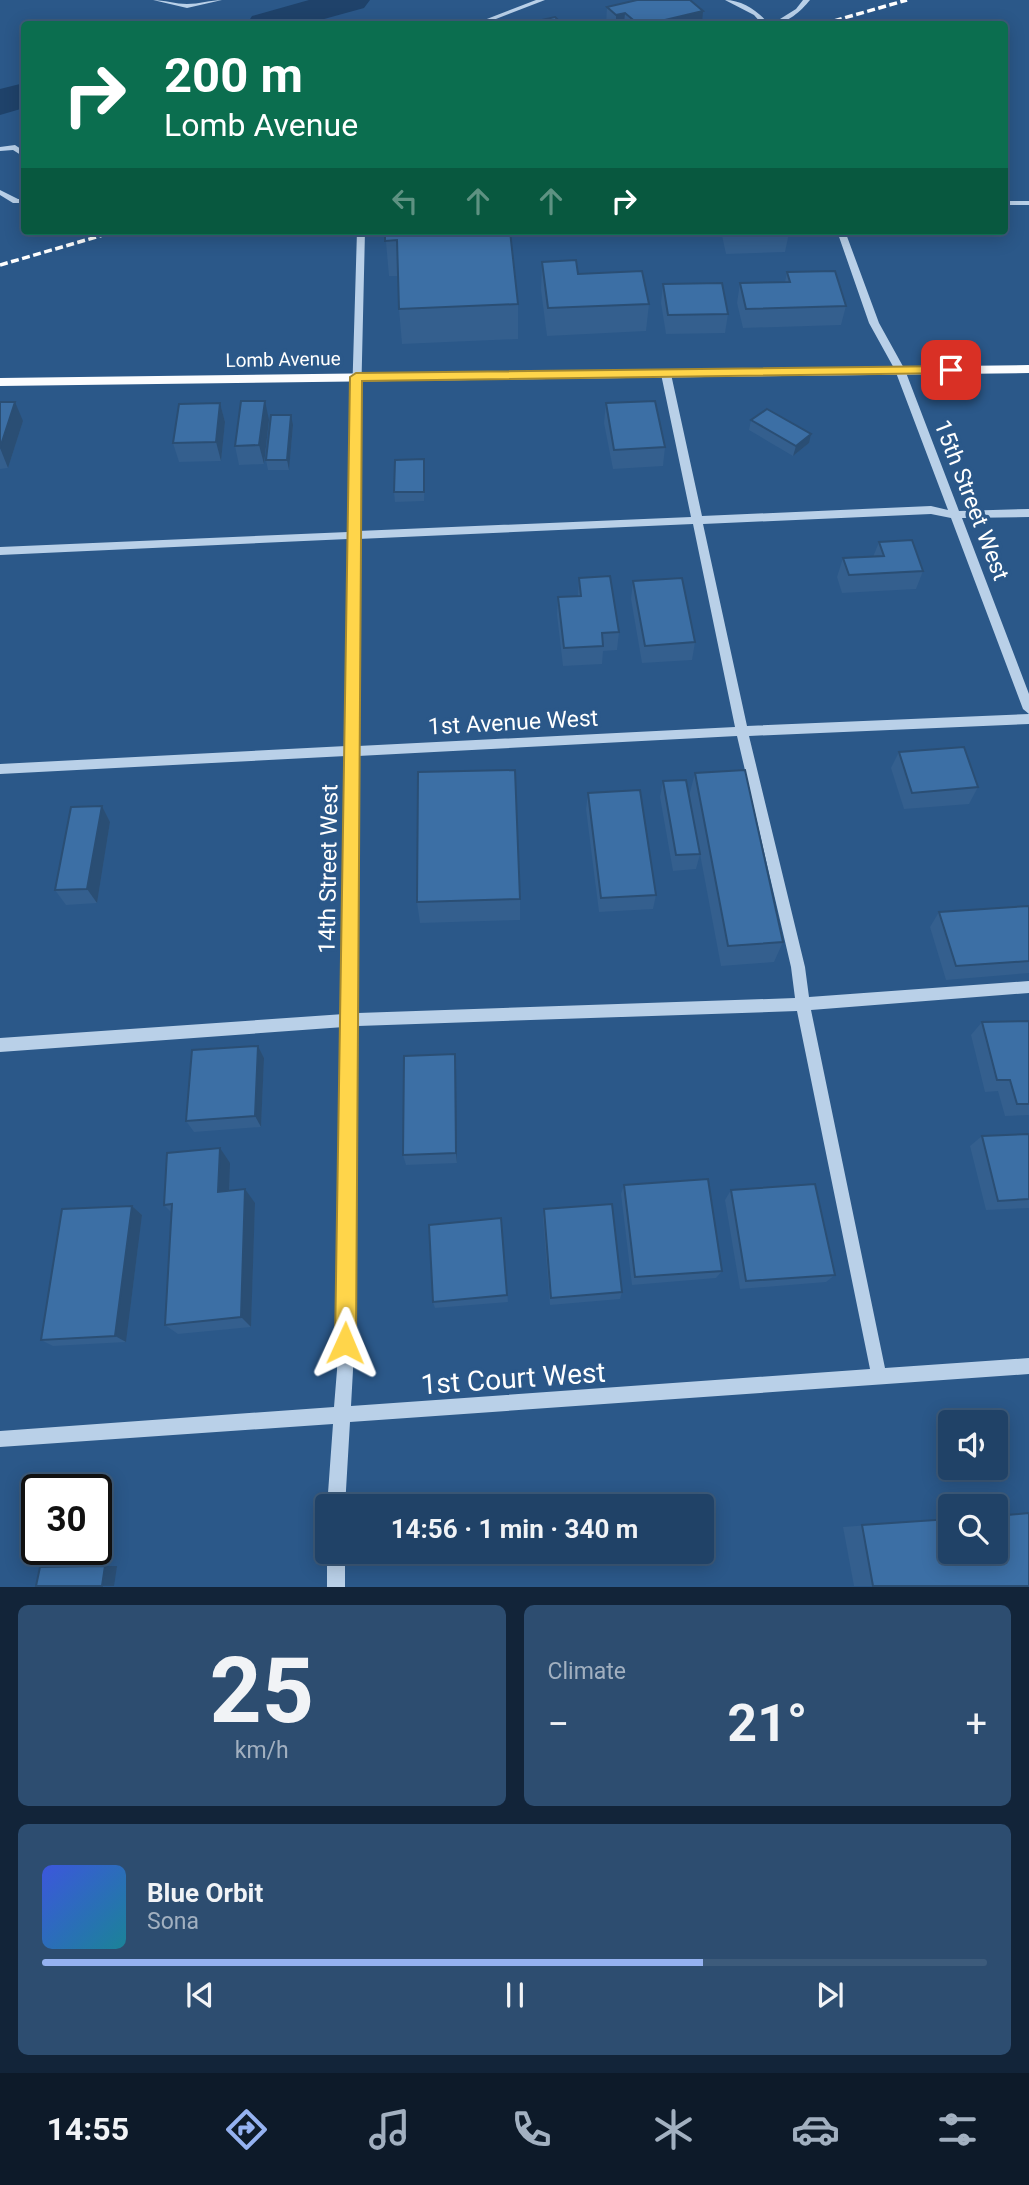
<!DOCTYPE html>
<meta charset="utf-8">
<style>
:root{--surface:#204267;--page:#2d4d70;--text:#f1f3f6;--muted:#a2b0c0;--line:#3d5b7b;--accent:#95b2f1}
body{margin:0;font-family:Roboto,sans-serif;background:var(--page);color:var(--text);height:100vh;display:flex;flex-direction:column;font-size:26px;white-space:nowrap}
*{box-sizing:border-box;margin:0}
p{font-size:23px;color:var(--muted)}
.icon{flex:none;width:38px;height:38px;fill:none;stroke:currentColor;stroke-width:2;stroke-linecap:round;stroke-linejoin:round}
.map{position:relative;height:1587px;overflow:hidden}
.details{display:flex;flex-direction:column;gap:18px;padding:18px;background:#122439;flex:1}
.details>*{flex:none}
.hud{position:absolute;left:21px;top:21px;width:987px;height:214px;border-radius:7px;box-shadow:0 4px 18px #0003,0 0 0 2px var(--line);background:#0b6e4f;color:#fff;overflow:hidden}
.controls{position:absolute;left:938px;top:1410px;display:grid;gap:14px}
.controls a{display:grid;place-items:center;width:70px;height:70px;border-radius:7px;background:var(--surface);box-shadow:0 4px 18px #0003,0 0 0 2px var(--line);font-size:35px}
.speed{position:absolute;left:21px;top:1474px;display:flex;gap:14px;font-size:35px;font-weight:700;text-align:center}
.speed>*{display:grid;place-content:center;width:91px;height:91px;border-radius:50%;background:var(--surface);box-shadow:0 4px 18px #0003,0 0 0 2px var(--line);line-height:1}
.speed .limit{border:4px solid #111;border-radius:10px;background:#fff;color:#111}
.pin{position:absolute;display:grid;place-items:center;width:60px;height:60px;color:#fff;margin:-30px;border-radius:14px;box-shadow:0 4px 10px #0006}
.me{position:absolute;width:77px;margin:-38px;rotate:1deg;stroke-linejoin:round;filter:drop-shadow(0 0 5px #0008)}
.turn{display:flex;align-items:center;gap:24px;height:147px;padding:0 28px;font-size:32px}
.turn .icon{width:91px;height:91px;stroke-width:2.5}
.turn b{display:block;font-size:49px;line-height:60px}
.lanes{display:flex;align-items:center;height:66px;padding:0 28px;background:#0003;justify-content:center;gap:35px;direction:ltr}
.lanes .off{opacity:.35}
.big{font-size:52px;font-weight:700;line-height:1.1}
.details .tile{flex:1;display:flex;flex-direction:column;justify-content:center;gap:10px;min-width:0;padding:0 24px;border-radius:10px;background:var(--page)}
.details .dial{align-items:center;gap:0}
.dial b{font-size:91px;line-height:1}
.song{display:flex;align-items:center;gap:21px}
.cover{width:84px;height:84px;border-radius:10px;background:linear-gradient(135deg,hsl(230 70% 55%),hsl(190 70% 35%))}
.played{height:7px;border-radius:4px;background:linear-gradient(90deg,var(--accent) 70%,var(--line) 70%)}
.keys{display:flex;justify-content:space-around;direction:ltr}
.heat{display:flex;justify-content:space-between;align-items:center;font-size:38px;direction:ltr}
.details .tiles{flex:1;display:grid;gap:18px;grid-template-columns:1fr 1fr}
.tile:last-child{grid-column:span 2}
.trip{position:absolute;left:315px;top:1494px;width:399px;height:70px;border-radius:7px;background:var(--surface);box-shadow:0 4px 18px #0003,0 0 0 2px var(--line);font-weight:700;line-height:70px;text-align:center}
.menu{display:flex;height:112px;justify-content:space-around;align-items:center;background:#0d1a29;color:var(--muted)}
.menu .icon{width:49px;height:49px}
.menu .on{color:var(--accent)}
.menu b{font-size:32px;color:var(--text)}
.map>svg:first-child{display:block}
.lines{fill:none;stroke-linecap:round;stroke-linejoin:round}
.river{fill:#1f426a;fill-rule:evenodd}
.minor{fill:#b9d0e8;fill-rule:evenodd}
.major{fill:#fbfcfe;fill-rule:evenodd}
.rail{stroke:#fff;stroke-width:3.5;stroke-dasharray:8 3.5;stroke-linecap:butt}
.wall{fill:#345f8e}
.shaded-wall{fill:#2a4e74}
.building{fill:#3c6fa5;stroke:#2a4e74;stroke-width:2}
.route{fill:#ffd54a;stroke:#a68a30;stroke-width:2}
.labels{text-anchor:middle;stroke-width:7;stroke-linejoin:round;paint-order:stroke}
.far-street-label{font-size:19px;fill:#fff;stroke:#2b5889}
.street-label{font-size:23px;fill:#fff;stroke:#2b5889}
.near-street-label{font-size:28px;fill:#fff;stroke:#2b5889}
</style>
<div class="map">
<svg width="1029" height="1587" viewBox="0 0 1029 1587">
<rect width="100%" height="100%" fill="#2b5889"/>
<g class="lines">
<!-- river -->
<g class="river">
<polygon points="309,0 370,0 364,8 306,24 247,24 252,16"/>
<polygon points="24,83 24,108 0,115 0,89"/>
</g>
<!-- minor -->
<g class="minor">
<path d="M 153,0 C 164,0 176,4 187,4 C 199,4 211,0 222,0 L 187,8 Z"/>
<polygon points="536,0 545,0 483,24 474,24"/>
<path d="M 725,0 C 742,0 758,11 769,24 L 762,24 L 754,15 Z"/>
<path d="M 803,0 L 810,0 C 801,11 787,24 772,24 L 796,9 Z"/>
<polygon points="15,145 24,151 24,157 13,150 0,151 0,147"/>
<polygon points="0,190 18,199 24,199 24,203 13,203 0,195"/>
<rect x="1004" y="201" width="25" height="4"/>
<path d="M 357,231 L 365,231 L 358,531 L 691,517 L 661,374 L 666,371 L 671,374 L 702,516 L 931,506 L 948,510 L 895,370 L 869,323 L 837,231 L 845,231 L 879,323 L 905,370 L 959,511 L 1029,509 L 1029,517 L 962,518 L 1029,694 L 1029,714 L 1023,709 L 951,518 L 931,514 L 703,524 L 747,726 L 1029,714 L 1029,724 L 749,736 L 805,967 L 809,997 L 1029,981 L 1029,993 L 811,1010 L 885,1368 L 1029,1358 L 1029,1374 L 350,1422 L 345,1507 L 327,1507 L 333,1424 L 0,1447 L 0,1431 L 334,1407 L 337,1370 L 344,1027 L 0,1052 L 0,1038 L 344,1014 L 346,756 L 0,774 L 0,764 L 346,746 L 348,539 L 0,555 L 0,547 L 348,532 ZM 693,524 L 735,727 L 358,746 L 358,539 ZM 737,736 L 791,967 L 795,998 L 358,1013 L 358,756 ZM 797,1011 L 870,1369 L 351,1406 L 353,1370 L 358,1026 Z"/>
<rect x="327" y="1552" width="18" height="35"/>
</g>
<!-- major -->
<polygon class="major" points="1029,365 1029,373 0,386 0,378"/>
<!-- rail -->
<g class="rail">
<polyline points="823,24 907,0"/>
<polyline points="0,265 117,231"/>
</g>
</g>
<!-- wall -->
<g class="wall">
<polygon points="607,7 702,24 606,24"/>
<polygon points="385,231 518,304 518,339 402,344 399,309 398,276 389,276"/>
<polygon points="721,231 789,231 789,233 785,252 726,254"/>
<polygon points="542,262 578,274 649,304 646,331 547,336 541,290"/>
<polygon points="787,272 846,306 841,325 743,328 737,303 740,283 785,282"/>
<polygon points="663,284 728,314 725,333 666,334 661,303"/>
<polygon points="0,402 23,421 8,468 0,469"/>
<polygon points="220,403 225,422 221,461 179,462 173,443"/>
<polygon points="606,403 665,447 663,466 613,469 604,423"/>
<polygon points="269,420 264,464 239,465 235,446"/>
<polygon points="751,420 809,443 793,456 749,430"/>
<polygon points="293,425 289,470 268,470 266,460"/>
<polygon points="425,469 424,501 395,502 394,492"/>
<polygon points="879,542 923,571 916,589 842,593 837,577 843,558 873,557"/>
<polygon points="579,578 619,632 617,650 603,651 602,664 563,666 557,615 558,597 578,596"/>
<polygon points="633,581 695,642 692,660 642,663 631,599"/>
<polygon points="899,752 978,787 969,804 904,809 891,768"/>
<polygon points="695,773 783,942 774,962 721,966 700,854 696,869 673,871 660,797 663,781 689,796"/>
<polygon points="588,793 656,895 653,909 599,912 586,809"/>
<polygon points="102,806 110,822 97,903 66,905 55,890"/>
<polygon points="520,899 520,920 420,923 417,902"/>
<polygon points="1029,906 1029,973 946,980 930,927 939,912"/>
<polygon points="1029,1021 1029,1115 1005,1116 998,1091 985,1092 971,1035 982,1022"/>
<polygon points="258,1046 264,1058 261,1127 194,1132 186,1121"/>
<polygon points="456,1066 457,1163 406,1165 403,1155"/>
<polygon points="1029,1134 1029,1208 986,1210 970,1146 982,1136"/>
<polygon points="230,1163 230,1191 255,1203 251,1327 178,1334 165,1325 172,1213 164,1205"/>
<polygon points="624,1185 722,1271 716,1278 632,1285 621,1194"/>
<polygon points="731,1190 835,1275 826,1282 740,1289 725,1200"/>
<polygon points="132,1206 142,1215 126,1342 53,1346 41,1340"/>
<polygon points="544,1209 622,1292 620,1299 550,1305 543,1218"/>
<polygon points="501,1218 508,1302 435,1308 433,1302"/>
<polygon points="950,1519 1029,1586 854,1586 843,1527"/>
</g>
<!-- shaded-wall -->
<g class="shaded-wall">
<polygon points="703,11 702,24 648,24"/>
<polygon points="625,13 624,24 616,24 616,15"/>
<polygon points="265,401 269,420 264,464 259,445"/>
<polygon points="15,402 23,421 8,468 0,448"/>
<polygon points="220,403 225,422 221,461 216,442"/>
<polygon points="291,415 293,425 289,470 287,460"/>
<polygon points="811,434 809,443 793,456 796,446"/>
<polygon points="102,806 110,822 97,903 87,889"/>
<polygon points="258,1046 264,1058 261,1127 255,1116"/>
<polygon points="455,1054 456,1066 457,1163 456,1153"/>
<polygon points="220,1148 230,1163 229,1205 218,1192"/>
<polygon points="245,1189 255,1203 251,1327 241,1317"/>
<polygon points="132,1206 142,1215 126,1342 115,1336"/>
<polygon points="105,1566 117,1566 114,1586 102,1586"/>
</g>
<!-- building -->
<g class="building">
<polygon points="637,0 690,0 703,11 648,24 638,24 625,13 616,15 607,7"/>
<polygon points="555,17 562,24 524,24"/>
<polygon points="385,231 510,231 518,304 399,309 397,240 385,241"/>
<polygon points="729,231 789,231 789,233 730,234"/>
<polygon points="576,260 578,274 642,271 649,304 548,308 542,262"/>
<polygon points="835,271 846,306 746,309 740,283 790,282 787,272"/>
<polygon points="722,283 728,314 668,315 663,284"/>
<polygon points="241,401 265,401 259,445 235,446"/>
<polygon points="655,401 665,447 614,450 606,403"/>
<polygon points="0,402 15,402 0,448"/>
<polygon points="220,403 216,442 173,443 179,404"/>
<polygon points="767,409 811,434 796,446 751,420"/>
<polygon points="271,415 291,415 287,460 266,460"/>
<polygon points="424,459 424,492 394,492 395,460"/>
<polygon points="912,540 923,571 849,575 843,558 884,556 879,542"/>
<polygon points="610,576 619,632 602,633 603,646 564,648 558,597 581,596 579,578"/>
<polygon points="682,578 695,642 645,646 633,581"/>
<polygon points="964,747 978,787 912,793 899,752"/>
<polygon points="515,770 520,899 417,902 418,772"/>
<polygon points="745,770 783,942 728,946 695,773"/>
<polygon points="686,780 700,854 676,855 663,781"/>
<polygon points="640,790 656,895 601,898 588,793"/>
<polygon points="102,806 87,889 55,890 71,807"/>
<polygon points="1029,906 1029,961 956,966 939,912"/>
<polygon points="1029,1021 1029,1104 1017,1104 1010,1080 997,1080 982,1022"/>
<polygon points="258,1046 255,1116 186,1121 192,1050"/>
<polygon points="455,1054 456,1153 403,1155 404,1056"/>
<polygon points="1029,1134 1029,1199 998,1201 982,1136"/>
<polygon points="220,1148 218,1192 245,1189 241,1317 165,1325 172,1204 164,1205 167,1153"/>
<polygon points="708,1179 722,1271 635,1277 624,1185"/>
<polygon points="815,1184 835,1275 746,1281 731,1190"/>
<polygon points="612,1204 622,1292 551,1298 544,1209"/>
<polygon points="132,1206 115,1336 41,1340 62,1209"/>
<polygon points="501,1218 507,1295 433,1302 429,1225"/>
<polygon points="1029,1513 1029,1586 873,1586 862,1525 950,1519 950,1552 996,1552 996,1516"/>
<polygon points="105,1566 102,1586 36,1586 40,1567"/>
</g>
<!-- route -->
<polygon class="route" points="951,366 956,367 956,373 362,381 356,1343 353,1350 345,1354 338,1350 335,1343 350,377 356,373"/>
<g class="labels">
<!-- far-street labels -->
<g class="far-street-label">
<text transform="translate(283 359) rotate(-1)" y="7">Lomb Avenue</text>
</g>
<!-- street labels -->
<g class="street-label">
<text transform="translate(972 500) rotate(69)" y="8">15th Street West</text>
<text transform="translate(513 722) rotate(-3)" y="8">1st Avenue West</text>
<text transform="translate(328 869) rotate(-89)" y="8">14th Street West</text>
</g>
<!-- near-street labels -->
<g class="near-street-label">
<text transform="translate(513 1378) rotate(-4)" y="10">1st Court West</text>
</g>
</g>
</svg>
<div class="controls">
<a><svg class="icon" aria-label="sound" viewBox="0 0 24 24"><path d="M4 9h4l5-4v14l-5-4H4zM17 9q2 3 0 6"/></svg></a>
<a><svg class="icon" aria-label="search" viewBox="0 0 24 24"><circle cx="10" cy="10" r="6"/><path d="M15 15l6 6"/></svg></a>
</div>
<div class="speed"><div class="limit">30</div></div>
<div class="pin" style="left:951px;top:370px;background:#d93025"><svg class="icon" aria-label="arrive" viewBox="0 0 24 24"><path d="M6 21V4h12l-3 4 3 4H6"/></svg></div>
<svg class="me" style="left:345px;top:1343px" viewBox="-20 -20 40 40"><path d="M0-17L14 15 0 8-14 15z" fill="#ffd54a" stroke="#fff" stroke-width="4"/></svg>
<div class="trip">14:56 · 1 min · 340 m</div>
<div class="hud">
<div class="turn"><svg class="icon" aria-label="right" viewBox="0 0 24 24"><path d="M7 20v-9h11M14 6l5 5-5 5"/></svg><div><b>200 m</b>Lomb Avenue</div></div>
<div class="lanes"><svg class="icon off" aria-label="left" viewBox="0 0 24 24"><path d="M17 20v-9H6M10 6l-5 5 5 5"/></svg><svg class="icon off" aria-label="ahead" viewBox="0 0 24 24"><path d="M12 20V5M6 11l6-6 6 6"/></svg><svg class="icon off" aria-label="ahead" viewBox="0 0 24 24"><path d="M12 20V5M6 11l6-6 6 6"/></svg><svg class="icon" aria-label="right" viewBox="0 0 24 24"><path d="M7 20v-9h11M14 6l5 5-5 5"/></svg></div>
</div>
</div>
<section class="details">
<div class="tiles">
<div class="tile dial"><b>25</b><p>km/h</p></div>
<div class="tile"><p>Climate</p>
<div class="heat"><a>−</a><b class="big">21°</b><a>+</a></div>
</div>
<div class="tile">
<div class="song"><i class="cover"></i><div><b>Blue Orbit</b><p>Sona</p></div></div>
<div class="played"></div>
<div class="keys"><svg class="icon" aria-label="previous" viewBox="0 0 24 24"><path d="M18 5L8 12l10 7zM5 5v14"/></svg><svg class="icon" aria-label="pause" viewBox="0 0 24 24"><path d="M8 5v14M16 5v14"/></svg><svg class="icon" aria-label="next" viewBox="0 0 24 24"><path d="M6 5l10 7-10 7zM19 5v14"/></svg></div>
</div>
</div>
</section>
<nav class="menu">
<b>14:55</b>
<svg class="icon on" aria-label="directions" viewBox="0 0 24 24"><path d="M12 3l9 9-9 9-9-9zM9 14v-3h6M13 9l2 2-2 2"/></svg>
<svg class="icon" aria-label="music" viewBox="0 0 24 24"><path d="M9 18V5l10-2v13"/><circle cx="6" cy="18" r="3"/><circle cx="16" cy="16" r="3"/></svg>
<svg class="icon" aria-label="phone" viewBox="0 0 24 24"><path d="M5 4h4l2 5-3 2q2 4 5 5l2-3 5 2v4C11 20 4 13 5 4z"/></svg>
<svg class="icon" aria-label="climate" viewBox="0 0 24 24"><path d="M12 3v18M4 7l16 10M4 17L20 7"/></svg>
<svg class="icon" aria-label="car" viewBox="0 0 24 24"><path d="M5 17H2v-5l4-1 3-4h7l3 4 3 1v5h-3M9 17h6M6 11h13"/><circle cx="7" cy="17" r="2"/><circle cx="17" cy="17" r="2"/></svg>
<svg class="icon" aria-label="filters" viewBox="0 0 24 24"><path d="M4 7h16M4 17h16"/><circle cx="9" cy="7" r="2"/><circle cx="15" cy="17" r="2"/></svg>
</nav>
